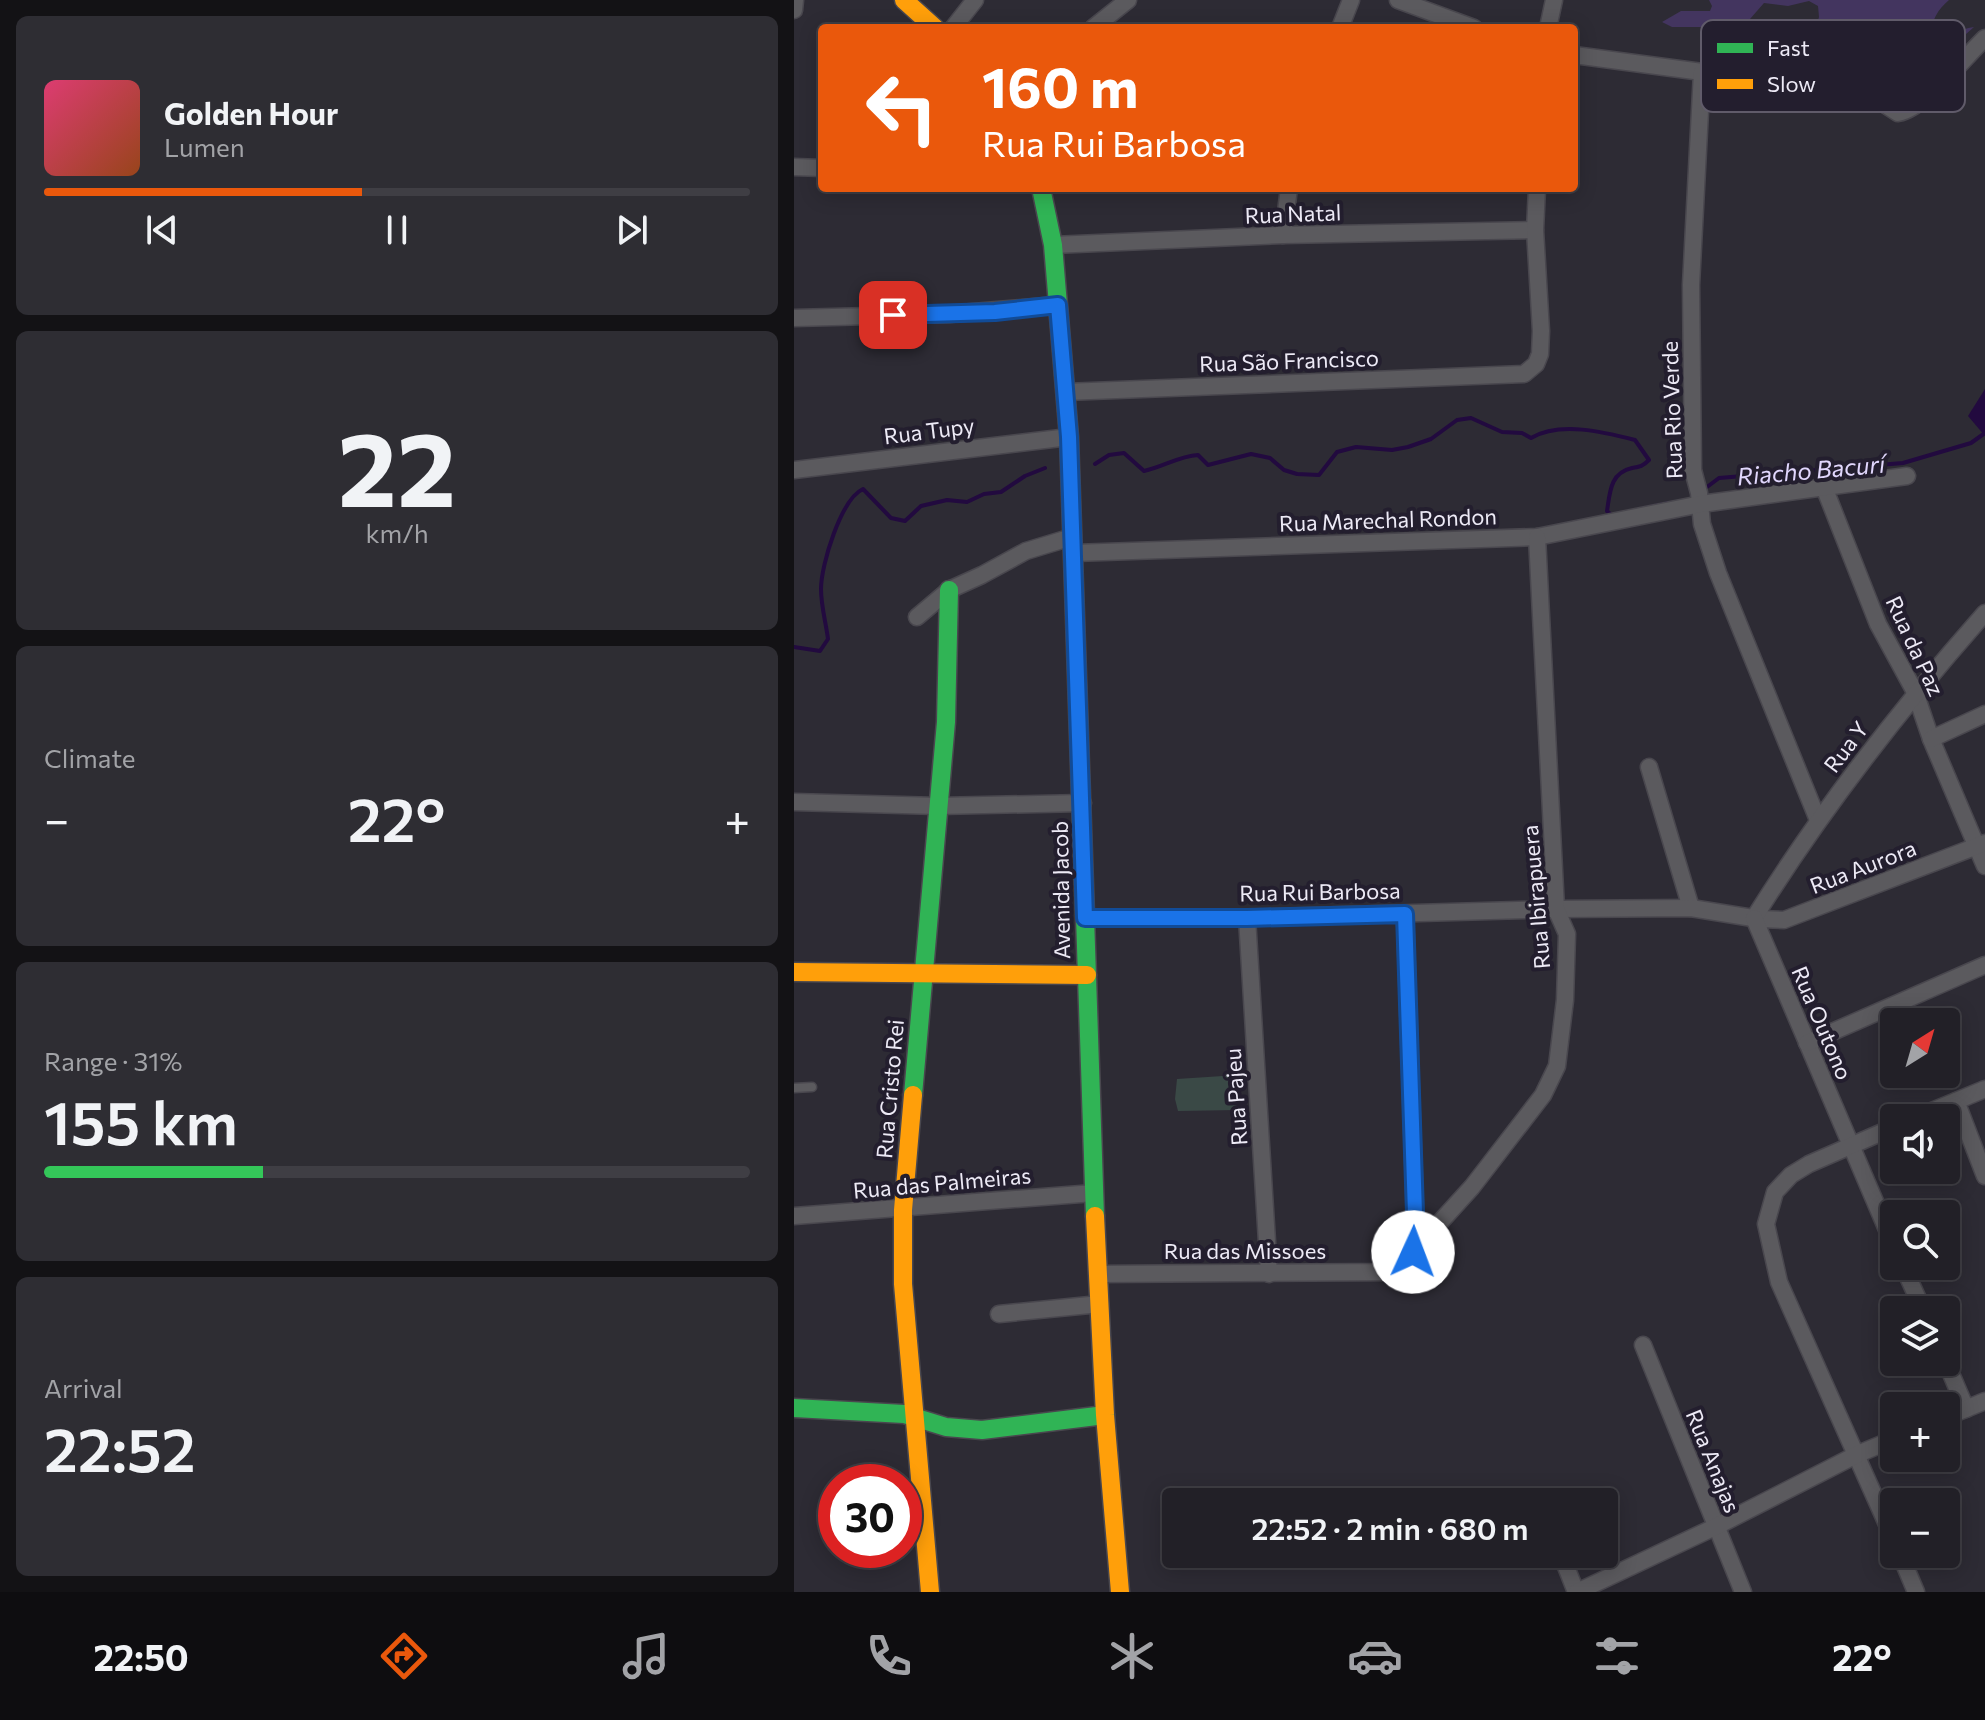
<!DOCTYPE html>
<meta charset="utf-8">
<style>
:root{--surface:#222027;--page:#2e2d33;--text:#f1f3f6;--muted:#a2a3a7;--line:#3f3e44;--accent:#ea580c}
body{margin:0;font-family:Commissioner,sans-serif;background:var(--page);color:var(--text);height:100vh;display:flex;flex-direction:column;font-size:30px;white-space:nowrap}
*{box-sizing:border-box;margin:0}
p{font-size:26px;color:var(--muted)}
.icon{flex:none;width:44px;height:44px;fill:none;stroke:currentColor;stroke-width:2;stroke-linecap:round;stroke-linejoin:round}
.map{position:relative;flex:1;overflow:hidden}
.side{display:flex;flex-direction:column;gap:16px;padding:16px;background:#131215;width:794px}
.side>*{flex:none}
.guide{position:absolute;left:24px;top:24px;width:760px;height:168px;border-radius:8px;box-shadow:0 4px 20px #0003,0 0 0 2px var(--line);background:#ea580c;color:#fff;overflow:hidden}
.needle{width:52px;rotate:37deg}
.buttons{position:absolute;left:1086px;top:1008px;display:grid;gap:16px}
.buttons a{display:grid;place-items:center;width:80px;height:80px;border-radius:8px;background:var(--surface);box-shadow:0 4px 20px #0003,0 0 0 2px var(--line);font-size:40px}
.speed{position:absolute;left:24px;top:1464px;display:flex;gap:16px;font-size:40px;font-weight:700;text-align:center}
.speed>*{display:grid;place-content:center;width:104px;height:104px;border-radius:50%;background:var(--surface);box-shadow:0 4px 20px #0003,0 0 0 2px var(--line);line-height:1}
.speed .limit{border:12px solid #d22;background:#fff;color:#111}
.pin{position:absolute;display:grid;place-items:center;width:68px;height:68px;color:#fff;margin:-34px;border-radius:16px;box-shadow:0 4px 12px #0006}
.me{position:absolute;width:88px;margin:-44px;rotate:2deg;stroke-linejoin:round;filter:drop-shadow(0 0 6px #0008)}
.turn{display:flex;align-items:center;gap:28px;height:168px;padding:0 32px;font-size:36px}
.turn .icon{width:104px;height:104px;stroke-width:2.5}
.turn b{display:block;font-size:56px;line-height:68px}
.big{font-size:60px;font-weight:600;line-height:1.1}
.side .widget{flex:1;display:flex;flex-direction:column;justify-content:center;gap:12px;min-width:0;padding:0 28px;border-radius:12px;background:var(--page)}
.side .dial{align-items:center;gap:0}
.dial b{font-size:104px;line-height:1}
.song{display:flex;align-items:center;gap:24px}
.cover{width:96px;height:96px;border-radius:12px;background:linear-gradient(135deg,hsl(340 70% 55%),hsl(20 70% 35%))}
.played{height:8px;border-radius:4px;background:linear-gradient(90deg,var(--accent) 45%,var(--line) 45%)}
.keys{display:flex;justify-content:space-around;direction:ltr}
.heat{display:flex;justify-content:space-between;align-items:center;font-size:44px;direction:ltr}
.charge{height:12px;border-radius:6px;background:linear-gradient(90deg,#34c759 31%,var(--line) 0)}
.trip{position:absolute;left:368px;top:1488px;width:456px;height:80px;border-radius:8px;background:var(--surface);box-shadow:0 4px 20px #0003,0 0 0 2px var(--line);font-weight:600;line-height:80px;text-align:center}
.menu{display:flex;height:128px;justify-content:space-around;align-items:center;background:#0e0d10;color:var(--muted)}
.menu .icon{width:56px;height:56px}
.menu .selected{color:var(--accent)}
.menu b{font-size:36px;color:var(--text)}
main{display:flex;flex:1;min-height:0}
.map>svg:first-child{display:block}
.green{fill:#43355f}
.water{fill:#220a3f}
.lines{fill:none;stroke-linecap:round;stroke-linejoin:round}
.stream{stroke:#220a3f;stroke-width:4}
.building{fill:#3a4946}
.lane-casing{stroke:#49474e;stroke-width:11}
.street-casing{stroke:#49474e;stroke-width:19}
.fast-casing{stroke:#49474e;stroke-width:21}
.slow-casing{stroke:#49474e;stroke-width:21}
.lane{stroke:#5b5a5e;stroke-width:8}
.street{stroke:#5b5a5e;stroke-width:16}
.fast{stroke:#30b455;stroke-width:18}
.slow{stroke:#ff9f0a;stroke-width:18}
.route-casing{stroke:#114b97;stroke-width:20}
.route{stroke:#1a73e8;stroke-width:14}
.labels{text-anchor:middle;stroke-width:8;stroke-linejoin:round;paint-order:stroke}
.street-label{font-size:22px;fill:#edeaf6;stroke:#231e2e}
.water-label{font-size:24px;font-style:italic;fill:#e1d7fd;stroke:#231e2e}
.key{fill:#231e2e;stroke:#605b6a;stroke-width:2}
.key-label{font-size:22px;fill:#edeaf6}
</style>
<main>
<section class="side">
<div class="widget">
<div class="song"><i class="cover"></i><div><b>Golden Hour</b><p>Lumen</p></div></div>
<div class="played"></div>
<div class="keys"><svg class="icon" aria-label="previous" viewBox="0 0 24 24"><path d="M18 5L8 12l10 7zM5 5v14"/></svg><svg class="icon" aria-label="pause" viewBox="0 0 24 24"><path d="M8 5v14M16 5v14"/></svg><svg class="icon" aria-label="next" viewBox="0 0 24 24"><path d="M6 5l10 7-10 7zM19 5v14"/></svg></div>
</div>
<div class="widget dial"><b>22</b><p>km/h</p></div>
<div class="widget"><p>Climate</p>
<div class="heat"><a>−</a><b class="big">22°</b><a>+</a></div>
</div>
<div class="widget"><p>Range · 31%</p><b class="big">155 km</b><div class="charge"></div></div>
<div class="widget"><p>Arrival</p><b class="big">22:52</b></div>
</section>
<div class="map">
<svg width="1191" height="1592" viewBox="0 0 1191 1592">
<rect width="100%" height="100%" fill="#2d2b34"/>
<!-- green -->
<path class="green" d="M 915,0 L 1155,0 C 1143,10 1136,23 1137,38 C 1153,39 1164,29 1180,27 L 1163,42 L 1140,78 L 1131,86 L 1100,99 L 1090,96 L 1065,73 L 1016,48 L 1025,17 L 1024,6 L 1015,1 L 994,6 L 970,3 L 956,19 L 954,31 L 938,37 L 906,27 L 878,27 L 868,22 L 887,11 L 916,11 L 918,6 Z"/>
<!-- water -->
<polygon class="water" points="1191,389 1191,436 1174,416"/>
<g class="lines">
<!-- stream -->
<g class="stream">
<path d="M 301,464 L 315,455 L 330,453 L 350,471 C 369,467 385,456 404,455 L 414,465 L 457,454 L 476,458 L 490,470 L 503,474 L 525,475 L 543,452 L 562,447 L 598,450 L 614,447 L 637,439 L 663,420 L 677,418 L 708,432 L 728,433 L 737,438 C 766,421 810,432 841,440 L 855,460 C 849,466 846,467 838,468 C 816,473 816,492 813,511 L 819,517"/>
<polyline points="909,490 925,478 1109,463 1177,443 1191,433"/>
<polyline points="833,512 875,503"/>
<path d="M 0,647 L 26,651 L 34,639 C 32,623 27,606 27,589 C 27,565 47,499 69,489 L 97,518 L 111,521 L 127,506 L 153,500 L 173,502 L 190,494 L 207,492 L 231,476 L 251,468"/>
</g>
</g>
<!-- building -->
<polygon class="building" points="444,1075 443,1110 384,1111 381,1099 383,1079"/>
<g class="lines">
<!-- lane casing -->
<g class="lane-casing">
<polyline id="lane" points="0,1088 18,1087"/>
</g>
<!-- street casing -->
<g class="street-casing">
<g id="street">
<polyline points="604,0 680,28"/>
<polyline points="0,10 1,0"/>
<polyline points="159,28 181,0"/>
<polyline points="299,28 334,0"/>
<polyline points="546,28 557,0"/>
<polyline points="754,28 760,0"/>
<path d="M 780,55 L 908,72 L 963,62 L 1003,65 L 1055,81 L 1104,113 C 1131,108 1170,58 1191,38"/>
<polyline points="908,72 897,285 899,470 905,493 908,524 924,573 1024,820"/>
<polyline points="0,167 28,168"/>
<polyline points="489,235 495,188"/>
<polyline points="259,245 489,235 741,230"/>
<polyline points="0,318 155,314 264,305"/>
<polyline points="271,392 730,374 742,364 746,354 747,331 741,230 743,188"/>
<polyline points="0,470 275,437"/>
<polyline points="1030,487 1084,624 1121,692 1137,739 1191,866"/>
<polyline points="280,553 743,537 907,504 1113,476"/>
<polyline points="123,617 155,590 188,575 232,551 278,537"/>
<polyline points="1137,739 1191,714"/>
<polyline points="855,767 897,908"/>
<polyline points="0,802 144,806 289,803"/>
<polyline points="291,918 453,918 762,909 897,908 965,919 990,920 1191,843"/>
<polyline points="453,918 475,1274"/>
<path d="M 960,918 C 1028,809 1106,709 1191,613"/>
<polyline points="960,918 1100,1246"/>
<polyline points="1013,1043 1191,965"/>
<polyline points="1162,1101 1191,1176"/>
<polyline points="1121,1118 1191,1089"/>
<polyline points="1100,1127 1015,1164 997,1175 981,1192 972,1224 985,1282 1100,1540"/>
<polyline points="0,1216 300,1193"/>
<polyline points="619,1252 678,1187 749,1095 763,1066 771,1000 773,934 762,909 743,537"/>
<polyline points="1109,1266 1129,1310"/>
<polyline points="304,1274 599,1272 616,1258 622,1243 611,914"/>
<polyline points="205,1314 306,1304"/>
<polyline points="849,1345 949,1592"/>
<polyline points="1152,1362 1172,1409"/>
<polyline points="1152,1417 1191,1401"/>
<polyline points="767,1554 782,1592"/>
<polyline points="1106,1554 1122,1592"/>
<polyline points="783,1592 921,1527 1064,1454 1100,1439"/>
</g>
</g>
<!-- fast casing -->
<g class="fast-casing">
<g id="fast">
<polyline points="247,188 259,245 275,437 301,1216"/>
<polyline points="119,1095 152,722 155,590"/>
<polyline points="0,1408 110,1414 152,1427 188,1430 311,1415"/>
</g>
</g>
<!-- slow casing -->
<g class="slow-casing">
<g id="slow">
<polyline points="110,0 141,28"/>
<polyline points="0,972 293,975"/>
<polyline points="119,1095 109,1210 109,1284 136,1592"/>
<polyline points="301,1216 311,1415 326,1592"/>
</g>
</g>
<!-- lane -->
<use href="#lane" class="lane"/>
<!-- street -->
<use href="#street" class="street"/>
<!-- fast -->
<use href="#fast" class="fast"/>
<!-- slow -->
<use href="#slow" class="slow"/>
</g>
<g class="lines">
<!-- route casing -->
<g class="route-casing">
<polyline id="route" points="99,315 201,312 264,305 275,437 291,918 453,918 611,914 622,1243 619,1252"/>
</g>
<!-- route -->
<use href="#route" class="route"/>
</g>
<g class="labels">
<!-- street labels -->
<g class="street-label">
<text transform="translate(499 214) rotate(-2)" y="8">Rua Natal</text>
<text transform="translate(495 361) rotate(-2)" y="8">Rua São Francisco</text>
<text transform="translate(878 410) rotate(-92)" y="8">Rua Rio Verde</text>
<text transform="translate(135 431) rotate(-7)" y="8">Rua Tupy</text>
<text transform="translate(594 520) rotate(-2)" y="8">Rua Marechal Rondon</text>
<text transform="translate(1121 646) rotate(65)" y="8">Rua da Paz</text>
<text transform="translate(1052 747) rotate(-53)" y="8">Rua Y</text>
<text transform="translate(1069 867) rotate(-21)" y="8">Rua Aurora</text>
<text transform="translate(267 890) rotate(-91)" y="8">Avenida Jacob</text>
<text transform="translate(526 892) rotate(-1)" y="8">Rua Rui Barbosa</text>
<text transform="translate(742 897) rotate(-95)" y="8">Rua Ibirapuera</text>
<text transform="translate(1028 1023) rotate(67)" y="8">Rua Outono</text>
<text transform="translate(96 1089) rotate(-85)" y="8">Rua Cristo Rei</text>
<text transform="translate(442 1097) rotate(-94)" y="8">Rua Pajeu</text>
<text transform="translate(148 1183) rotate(-5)" y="8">Rua das Palmeiras</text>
<text x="451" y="1259">Rua das Missoes</text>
<text transform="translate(919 1461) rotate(68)" y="8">Rua Anajas</text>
</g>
<!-- water labels -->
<g class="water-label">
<text transform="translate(1017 471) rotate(-5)" y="8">Riacho Bacurí</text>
</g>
</g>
<!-- legend -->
<rect x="907" y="20" width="264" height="92" rx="12" class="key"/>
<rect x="923" y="43" width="36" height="10" fill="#30b455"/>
<rect x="923" y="79" width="36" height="10" fill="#ff9f0a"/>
<g class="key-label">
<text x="973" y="56">Fast</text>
<text x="973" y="92">Slow</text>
</g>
</svg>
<div class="buttons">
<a><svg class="needle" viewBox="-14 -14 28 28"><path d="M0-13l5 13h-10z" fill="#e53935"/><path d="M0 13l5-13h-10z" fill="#a2a3a7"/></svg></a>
<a><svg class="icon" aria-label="sound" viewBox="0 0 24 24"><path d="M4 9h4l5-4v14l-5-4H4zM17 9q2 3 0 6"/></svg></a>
<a><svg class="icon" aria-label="search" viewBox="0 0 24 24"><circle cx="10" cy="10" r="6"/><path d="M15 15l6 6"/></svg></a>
<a><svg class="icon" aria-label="layers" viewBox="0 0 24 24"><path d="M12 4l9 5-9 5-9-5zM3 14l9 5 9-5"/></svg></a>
<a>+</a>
<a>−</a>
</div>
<div class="speed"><div class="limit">30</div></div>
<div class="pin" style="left:99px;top:315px;background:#d93025"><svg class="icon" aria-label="arrive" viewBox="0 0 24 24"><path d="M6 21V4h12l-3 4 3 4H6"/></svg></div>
<svg class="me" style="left:619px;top:1252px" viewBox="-20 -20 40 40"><circle r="19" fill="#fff"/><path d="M0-13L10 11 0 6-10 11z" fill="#1a73e8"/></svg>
<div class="trip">22:52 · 2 min · 680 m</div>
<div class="guide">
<div class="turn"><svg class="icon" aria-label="left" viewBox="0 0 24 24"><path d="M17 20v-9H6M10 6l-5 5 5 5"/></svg><div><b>160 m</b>Rua Rui Barbosa</div></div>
</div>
</div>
</main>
<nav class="menu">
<b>22:50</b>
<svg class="icon selected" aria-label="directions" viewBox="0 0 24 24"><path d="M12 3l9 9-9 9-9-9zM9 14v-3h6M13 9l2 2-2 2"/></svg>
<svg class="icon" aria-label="music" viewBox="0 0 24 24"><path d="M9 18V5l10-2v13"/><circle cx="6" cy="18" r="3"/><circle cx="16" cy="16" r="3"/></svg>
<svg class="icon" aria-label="phone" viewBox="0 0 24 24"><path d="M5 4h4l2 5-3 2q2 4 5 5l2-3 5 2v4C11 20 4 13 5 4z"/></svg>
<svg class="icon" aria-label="climate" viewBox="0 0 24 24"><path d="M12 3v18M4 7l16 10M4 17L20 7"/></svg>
<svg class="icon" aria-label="car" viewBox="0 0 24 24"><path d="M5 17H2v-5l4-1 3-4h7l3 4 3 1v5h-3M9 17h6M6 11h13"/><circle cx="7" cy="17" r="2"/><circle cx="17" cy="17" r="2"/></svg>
<svg class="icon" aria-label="filters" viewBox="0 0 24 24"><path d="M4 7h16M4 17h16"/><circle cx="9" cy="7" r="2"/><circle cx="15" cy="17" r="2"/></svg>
<b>22°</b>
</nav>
